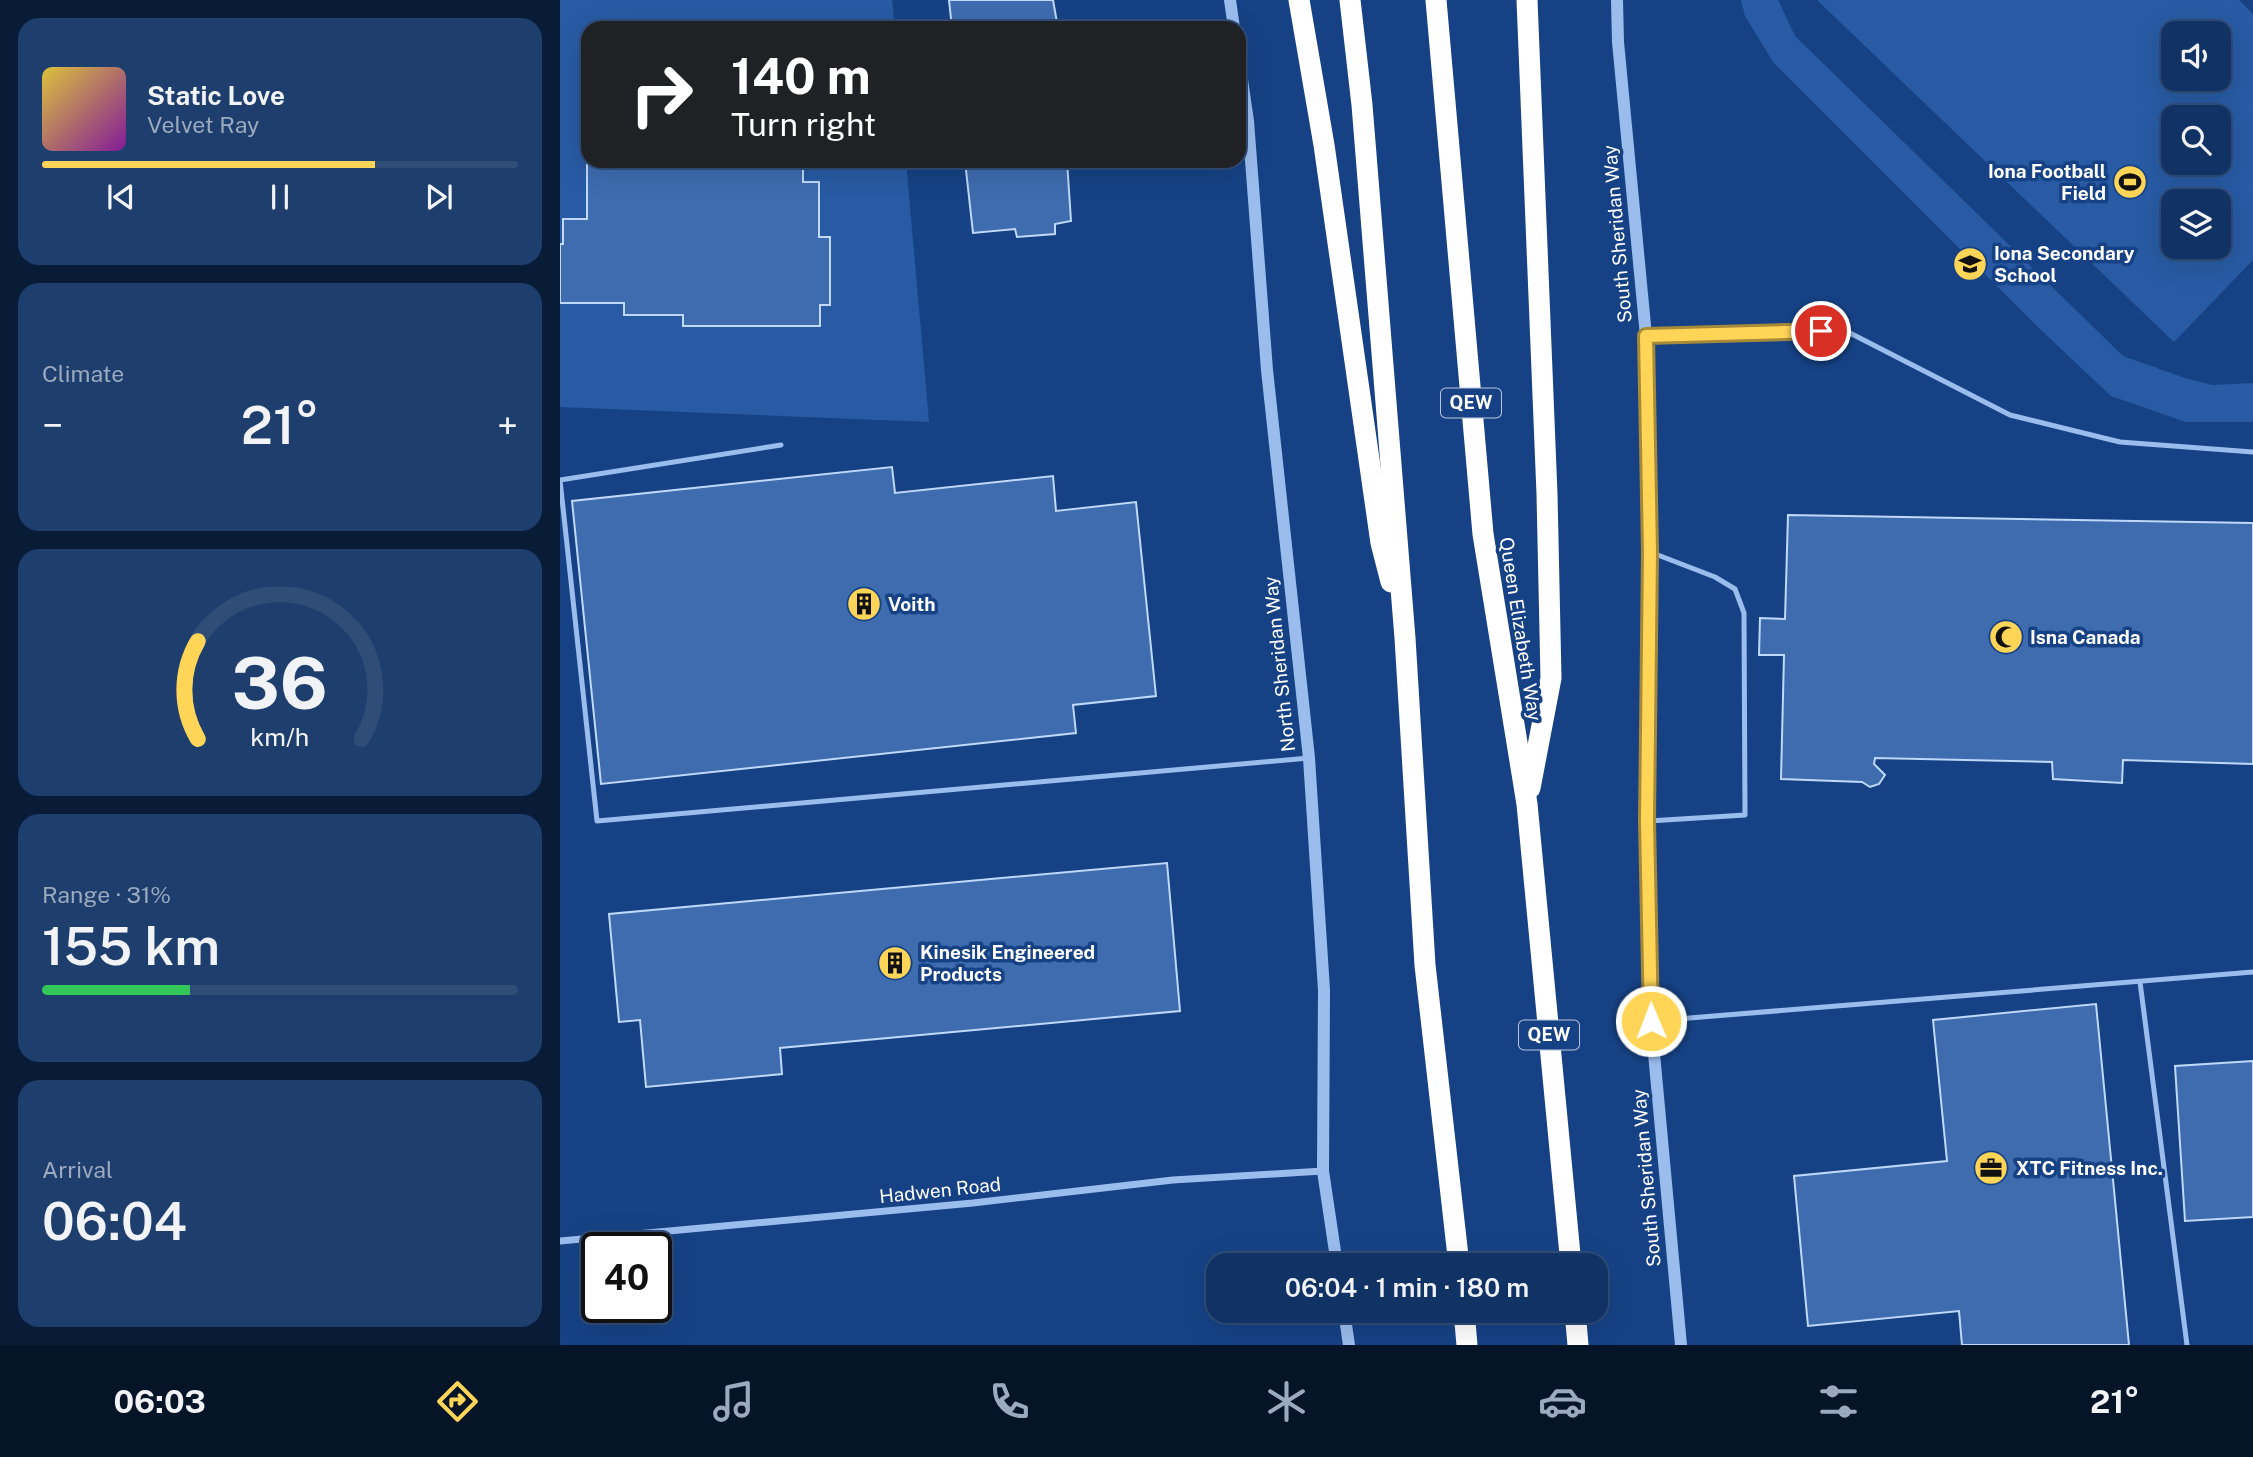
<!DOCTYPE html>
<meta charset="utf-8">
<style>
:root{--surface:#103264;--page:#1e3e6d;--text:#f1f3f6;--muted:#9caabf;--line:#304d78;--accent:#ffd557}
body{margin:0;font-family:"Public Sans",sans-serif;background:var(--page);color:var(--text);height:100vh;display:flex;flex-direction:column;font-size:26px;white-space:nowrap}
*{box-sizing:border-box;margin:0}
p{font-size:23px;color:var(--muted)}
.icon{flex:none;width:38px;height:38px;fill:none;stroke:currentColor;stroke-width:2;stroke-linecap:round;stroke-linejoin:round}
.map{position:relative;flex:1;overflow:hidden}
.drawer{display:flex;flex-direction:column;gap:18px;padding:18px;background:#091c37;width:560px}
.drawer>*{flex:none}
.top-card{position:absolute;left:21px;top:21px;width:665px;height:147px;border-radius:21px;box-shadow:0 7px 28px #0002,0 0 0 2px var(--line);background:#202124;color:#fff;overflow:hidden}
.controls{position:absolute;left:1601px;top:21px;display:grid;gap:14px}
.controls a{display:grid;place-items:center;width:70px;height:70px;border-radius:14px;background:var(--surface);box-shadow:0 7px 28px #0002,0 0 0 2px var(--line);font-size:35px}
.speed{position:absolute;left:21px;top:1232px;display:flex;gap:14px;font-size:35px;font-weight:700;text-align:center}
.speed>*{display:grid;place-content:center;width:91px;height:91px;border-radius:50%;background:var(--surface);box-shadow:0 7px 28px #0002,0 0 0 2px var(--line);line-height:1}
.speed .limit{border:4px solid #111;border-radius:10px;background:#fff;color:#111}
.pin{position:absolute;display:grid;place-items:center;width:60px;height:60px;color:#fff;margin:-30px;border:4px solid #fff;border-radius:50%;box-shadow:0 2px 7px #0007}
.me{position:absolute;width:77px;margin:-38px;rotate:359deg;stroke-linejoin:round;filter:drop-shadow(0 0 5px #0008)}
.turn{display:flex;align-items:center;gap:24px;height:147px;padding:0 35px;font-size:32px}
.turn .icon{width:91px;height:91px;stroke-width:2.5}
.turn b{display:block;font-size:49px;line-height:60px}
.big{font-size:52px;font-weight:600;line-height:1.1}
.drawer .tile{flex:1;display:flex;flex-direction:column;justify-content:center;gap:10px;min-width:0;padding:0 24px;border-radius:21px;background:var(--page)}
.drawer .dial{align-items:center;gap:0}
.dial svg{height:182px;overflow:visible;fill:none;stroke:var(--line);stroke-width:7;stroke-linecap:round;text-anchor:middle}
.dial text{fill:var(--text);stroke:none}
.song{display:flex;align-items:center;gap:21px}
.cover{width:84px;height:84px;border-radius:10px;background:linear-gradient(135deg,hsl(50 70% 55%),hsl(290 70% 35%))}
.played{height:7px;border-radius:4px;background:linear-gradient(90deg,var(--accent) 70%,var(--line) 70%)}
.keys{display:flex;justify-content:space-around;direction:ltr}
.heat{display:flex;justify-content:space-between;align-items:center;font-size:38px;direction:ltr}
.charge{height:10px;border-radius:5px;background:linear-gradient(90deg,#34c759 31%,var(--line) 0)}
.trip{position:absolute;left:646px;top:1253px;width:402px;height:70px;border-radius:21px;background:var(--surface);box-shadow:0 7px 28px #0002,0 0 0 2px var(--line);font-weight:600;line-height:70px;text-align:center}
.tabs{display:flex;height:112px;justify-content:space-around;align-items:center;background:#061428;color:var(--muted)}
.tabs .icon{width:49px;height:49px}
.tabs .active{color:var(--accent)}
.tabs b{font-size:32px;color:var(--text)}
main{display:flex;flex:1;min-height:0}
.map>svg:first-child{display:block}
.green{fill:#285ba4;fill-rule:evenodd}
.building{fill:#3e6caf;stroke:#c0d8fa;stroke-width:2}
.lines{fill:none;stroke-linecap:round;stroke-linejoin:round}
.service{stroke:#9bbdee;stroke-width:5}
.minor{stroke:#9bbdee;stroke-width:7}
.tertiary{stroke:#9bbdee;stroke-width:12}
.motorway{stroke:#fff;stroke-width:21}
.route-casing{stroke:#a68a39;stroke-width:18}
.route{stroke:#ffd557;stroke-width:12}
.labels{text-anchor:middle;stroke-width:7;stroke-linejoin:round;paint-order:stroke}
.shield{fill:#164285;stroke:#b9c6da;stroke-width:2}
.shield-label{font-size:18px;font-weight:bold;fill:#fff}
.poi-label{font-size:19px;font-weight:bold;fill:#fff;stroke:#164285;text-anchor:start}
.street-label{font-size:19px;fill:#fff;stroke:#164285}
</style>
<main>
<section class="drawer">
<div class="tile">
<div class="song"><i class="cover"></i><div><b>Static Love</b><p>Velvet Ray</p></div></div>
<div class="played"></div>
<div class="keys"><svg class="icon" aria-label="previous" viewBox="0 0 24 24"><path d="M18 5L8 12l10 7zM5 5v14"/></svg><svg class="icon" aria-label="pause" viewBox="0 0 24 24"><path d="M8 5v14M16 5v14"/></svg><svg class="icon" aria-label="next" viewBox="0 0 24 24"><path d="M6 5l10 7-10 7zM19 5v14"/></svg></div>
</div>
<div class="tile"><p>Climate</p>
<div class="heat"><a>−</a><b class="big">21°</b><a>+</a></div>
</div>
<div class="tile dial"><svg viewBox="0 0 100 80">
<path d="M14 69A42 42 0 1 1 86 69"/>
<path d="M14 69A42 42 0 0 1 14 26" stroke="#ffd557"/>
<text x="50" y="56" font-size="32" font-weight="700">36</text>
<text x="50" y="72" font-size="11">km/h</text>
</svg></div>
<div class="tile"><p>Range · 31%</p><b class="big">155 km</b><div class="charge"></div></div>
<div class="tile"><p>Arrival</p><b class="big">06:04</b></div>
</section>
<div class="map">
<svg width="1693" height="1345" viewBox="0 0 1693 1345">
<rect width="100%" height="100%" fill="#164285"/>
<!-- green -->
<g class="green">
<polygon points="0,0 332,0 335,28 28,28 28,161 346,161 369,422 0,407"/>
<polygon points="1181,0 1218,0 1235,36 1563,356 1625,378 1652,385 1693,383 1693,422 1626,422 1551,396 1480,329 1213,62 1185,16"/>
<path d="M 1257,0 L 1679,0 L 1693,14 L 1693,260 L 1614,342 ZM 1614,33 L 1659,33 L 1659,79 L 1614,79 ZM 1614,117 L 1659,117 L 1659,163 L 1614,163 ZM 1614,201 L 1659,201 L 1659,247 L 1614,247 Z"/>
</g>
<!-- building -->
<g class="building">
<polygon points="389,0 493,0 498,28 392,28"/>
<polygon points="27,144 28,161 243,161 243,182 259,182 259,237 270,237 270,305 260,305 260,326 123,326 123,315 64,315 64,303 0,303 0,244 3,244 3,219 27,219"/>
<polygon points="405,161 507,161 511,221 495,224 495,234 457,237 455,229 413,233"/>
<polygon points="332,467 335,493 493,476 496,511 576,502 596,696 513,705 516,733 41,784 12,501"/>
<polygon points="1228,515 1693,523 1693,764 1563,760 1562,783 1493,779 1492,762 1315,758 1314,764 1325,775 1319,784 1310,787 1302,782 1221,779 1224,655 1199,655 1200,618 1225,619"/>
<polygon points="607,863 620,1011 220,1048 222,1074 86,1087 80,1020 59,1022 49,914"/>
<polygon points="1536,1004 1569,1345 1402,1345 1399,1311 1248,1326 1234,1176 1387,1161 1373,1020"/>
<polygon points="1693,1061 1693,1217 1625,1221 1615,1066"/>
</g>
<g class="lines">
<!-- service -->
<g class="service">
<polyline points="1086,336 1286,331 1450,415 1560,442 1693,452"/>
<polyline points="221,445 0,480 37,821 749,758"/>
<polyline points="1089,821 1185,815 1184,613 1175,589 1155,577 1090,552"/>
<polyline points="1580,982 1627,1345"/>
<polyline points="1093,1021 1693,972"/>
</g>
<!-- minor -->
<polyline class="minor" points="0,1241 413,1203 613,1180 763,1171"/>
<!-- tertiary -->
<g class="tertiary">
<polyline points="670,0 674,28"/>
<polyline points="1057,0 1058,42 1086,336 1090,552 1087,821 1091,1021 1121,1345"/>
<polyline points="679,59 688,121 707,370 749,758 764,990 763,1171 777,1265"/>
<polyline points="784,1311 789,1345"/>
</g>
<!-- motorway -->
<g class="motorway">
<polyline points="739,0 764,145 821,543 831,582"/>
<polyline points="790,0 802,105 845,638 865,965 899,1265"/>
<polyline points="876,0 923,534 967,804 1011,1265"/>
<polyline points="967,0 987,494 991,678 970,788"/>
<polyline points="904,1311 907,1345"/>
<polyline points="1015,1311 1018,1345"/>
</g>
</g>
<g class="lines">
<!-- route casing -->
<g class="route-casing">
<polyline id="route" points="1091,1021 1087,821 1090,552 1086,336 1261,331"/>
</g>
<!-- route -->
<use href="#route" class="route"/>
</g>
<!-- icons -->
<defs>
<g id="stadium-disc" transform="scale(1.75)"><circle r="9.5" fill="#ffd557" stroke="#164285"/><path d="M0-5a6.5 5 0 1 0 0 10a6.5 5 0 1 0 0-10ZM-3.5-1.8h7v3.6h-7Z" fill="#111"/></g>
<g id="school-disc" transform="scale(1.75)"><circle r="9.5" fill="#ffd557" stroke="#164285"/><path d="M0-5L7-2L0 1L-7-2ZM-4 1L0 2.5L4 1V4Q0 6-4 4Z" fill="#111"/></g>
<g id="building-disc" transform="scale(1.75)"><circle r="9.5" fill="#ffd557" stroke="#164285"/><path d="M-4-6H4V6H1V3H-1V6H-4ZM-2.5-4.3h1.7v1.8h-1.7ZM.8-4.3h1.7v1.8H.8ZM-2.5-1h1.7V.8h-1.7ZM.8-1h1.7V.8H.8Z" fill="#111"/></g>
<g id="mosque-disc" transform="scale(1.75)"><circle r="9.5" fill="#ffd557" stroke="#164285"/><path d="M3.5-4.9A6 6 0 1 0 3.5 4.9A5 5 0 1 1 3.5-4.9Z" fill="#111"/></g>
<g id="office-disc" transform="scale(1.75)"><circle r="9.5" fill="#ffd557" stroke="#164285"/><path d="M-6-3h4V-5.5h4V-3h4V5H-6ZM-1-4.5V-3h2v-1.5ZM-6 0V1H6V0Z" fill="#111"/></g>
</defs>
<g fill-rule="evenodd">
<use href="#stadium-disc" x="1570" y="182"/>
<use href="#school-disc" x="1410" y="264"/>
<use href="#building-disc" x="304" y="604"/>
<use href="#mosque-disc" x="1446" y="637"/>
<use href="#building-disc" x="335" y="963"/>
<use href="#office-disc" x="1431" y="1168"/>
</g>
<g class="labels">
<!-- shield labels -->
<g class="shield">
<rect x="881" y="388.5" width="60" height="29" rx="5"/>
<rect x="959" y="1020.5" width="60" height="29" rx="5"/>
</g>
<g class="shield-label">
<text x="911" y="409">QEW</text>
<text x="989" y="1041">QEW</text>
</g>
<!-- poi labels -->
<g class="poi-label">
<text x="1546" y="178" text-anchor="end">Iona Football<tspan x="1546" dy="22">Field</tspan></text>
<text x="1434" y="260">Iona Secondary<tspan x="1434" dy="22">School</tspan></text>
<text x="328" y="611">Voith</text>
<text x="1470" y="644">Isna Canada</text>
<text x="360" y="959">Kinesik Engineered<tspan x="360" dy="22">Products</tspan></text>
<text x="1456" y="1175">XTC Fitness Inc.</text>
</g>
<!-- street labels -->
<g class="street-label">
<text transform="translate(1057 234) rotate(-95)" y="7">South Sheridan Way</text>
<text transform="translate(961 629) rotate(81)" y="7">Queen Elizabeth Way</text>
<text transform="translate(719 664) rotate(-96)" y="7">North Sheridan Way</text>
<text transform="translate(1086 1178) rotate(-95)" y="7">South Sheridan Way</text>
<text transform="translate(380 1190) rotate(-6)" y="7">Hadwen Road</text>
</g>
</g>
</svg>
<div class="controls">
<a><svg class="icon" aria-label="sound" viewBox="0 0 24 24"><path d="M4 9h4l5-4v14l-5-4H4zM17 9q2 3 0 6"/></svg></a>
<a><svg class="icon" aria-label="search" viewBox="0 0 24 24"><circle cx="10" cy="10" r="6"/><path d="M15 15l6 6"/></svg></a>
<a><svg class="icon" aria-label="layers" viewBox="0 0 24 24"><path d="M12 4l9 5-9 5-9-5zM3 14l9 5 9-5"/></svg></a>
</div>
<div class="speed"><div class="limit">40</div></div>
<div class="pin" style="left:1261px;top:331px;background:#d93025"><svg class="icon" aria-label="arrive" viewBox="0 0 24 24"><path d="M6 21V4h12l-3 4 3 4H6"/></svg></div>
<svg class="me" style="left:1091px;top:1021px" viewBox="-20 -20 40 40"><circle r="17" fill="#ffd557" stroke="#fff" stroke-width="3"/><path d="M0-11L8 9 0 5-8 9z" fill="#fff"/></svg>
<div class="trip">06:04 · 1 min · 180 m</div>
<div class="top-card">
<div class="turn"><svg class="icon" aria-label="right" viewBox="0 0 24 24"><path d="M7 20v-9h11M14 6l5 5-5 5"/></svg><div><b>140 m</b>Turn right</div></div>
</div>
</div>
</main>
<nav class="tabs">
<b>06:03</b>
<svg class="icon active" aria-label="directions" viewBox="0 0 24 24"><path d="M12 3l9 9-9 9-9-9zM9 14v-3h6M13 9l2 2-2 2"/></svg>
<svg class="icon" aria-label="music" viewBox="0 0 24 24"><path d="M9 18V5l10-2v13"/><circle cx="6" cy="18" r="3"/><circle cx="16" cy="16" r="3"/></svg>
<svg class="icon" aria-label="phone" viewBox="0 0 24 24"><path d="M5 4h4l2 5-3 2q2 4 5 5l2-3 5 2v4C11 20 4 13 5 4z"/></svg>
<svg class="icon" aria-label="climate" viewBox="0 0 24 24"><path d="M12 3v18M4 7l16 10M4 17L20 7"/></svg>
<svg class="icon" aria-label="car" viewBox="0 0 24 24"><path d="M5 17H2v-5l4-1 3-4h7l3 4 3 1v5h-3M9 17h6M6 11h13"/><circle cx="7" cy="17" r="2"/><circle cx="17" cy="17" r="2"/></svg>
<svg class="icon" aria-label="filters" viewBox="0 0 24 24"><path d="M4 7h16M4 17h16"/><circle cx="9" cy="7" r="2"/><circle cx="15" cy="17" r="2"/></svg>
<b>21°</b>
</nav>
